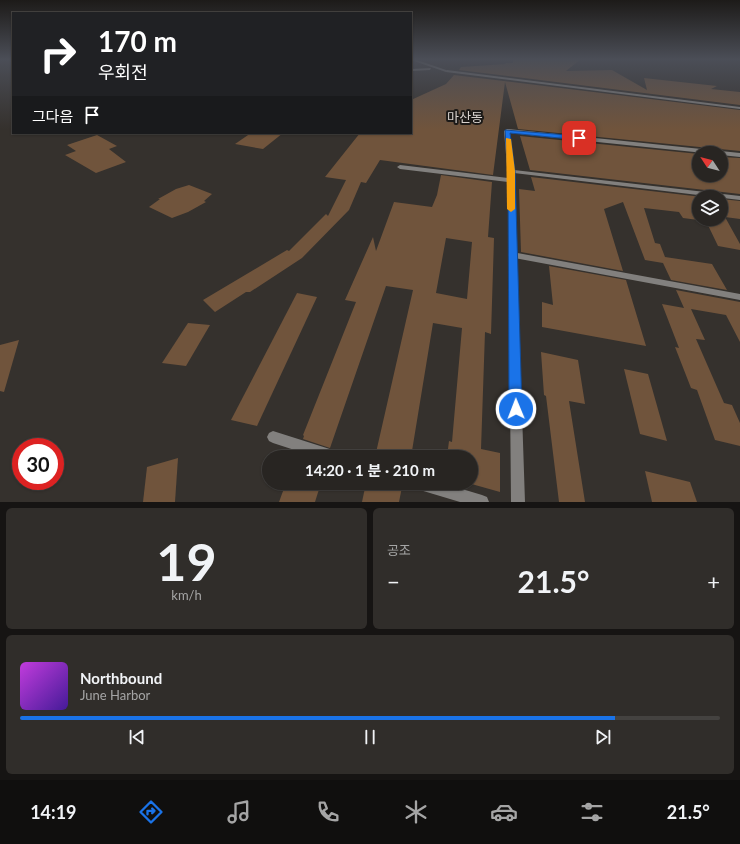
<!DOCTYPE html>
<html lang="ko">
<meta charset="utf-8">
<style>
:root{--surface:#282522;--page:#302d2a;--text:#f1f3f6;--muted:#a5a5a5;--line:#444240;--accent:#1a73e8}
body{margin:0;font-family:Lato,"Noto Sans KR",sans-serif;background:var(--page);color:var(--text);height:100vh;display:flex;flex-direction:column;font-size:15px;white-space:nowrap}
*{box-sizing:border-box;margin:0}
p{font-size:13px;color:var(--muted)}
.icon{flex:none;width:22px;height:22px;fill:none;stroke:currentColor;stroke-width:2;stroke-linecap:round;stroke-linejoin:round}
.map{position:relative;height:502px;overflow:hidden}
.panel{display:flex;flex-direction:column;gap:6px;padding:6px;background:#161413;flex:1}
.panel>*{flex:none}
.guide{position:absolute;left:12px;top:12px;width:400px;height:122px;border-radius:0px;box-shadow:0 1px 3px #0004,0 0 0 1px var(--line);background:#202124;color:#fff;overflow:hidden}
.needle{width:26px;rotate:306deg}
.buttons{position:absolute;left:692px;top:146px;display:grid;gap:8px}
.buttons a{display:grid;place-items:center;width:36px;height:36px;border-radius:50%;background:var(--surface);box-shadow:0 1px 3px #0004,0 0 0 1px var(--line);font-size:20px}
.speed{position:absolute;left:12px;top:438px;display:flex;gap:8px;font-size:20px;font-weight:700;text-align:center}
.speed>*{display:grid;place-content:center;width:52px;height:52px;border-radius:50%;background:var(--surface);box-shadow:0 1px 3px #0004,0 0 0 1px var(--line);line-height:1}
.speed .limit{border:6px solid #d22;background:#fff;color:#111}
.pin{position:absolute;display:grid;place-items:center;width:34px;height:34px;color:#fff;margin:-17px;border-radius:8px;box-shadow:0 2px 6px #0006}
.me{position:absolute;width:44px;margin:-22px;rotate:359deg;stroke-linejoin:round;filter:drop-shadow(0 0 3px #0008)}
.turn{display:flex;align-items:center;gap:14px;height:84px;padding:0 20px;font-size:18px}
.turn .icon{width:52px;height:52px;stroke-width:2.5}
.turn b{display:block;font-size:28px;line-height:34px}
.then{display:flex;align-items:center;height:38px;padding:0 20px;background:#0003;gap:8px;font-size:15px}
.big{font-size:30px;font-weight:700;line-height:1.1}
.panel .tile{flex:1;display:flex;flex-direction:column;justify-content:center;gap:6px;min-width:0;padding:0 14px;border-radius:6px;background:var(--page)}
.panel .dial{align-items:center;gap:0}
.dial b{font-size:52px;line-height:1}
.song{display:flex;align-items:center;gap:12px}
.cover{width:48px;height:48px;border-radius:6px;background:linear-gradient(135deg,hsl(290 70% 55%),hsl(260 70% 35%))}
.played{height:4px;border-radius:2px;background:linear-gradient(90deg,var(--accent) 85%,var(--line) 85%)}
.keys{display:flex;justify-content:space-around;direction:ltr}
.heat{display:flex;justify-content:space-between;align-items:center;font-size:22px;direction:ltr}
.panel .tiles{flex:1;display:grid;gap:6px;grid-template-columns:1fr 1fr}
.tile:last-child{grid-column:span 2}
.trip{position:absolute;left:262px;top:450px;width:216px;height:40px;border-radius:20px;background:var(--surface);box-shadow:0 1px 3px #0004,0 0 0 1px var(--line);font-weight:700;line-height:40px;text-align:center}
.tabs{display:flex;height:64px;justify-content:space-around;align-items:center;background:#100f0e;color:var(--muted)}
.tabs .icon{width:28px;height:28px}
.tabs .current{color:var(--accent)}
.tabs b{font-size:18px;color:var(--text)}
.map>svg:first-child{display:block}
.building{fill:#70543c;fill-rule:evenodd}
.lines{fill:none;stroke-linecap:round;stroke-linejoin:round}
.service{fill:#82807e;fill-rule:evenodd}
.minor{fill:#82807e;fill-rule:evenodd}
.tertiary{fill:#82807e;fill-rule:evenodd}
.route{fill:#1a73e8;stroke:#114b97}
.slow{fill:#f59e0b}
.labels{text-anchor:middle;stroke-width:4;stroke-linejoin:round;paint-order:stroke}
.far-quarter-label{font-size:13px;fill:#d7d1cd;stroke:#1b1917}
</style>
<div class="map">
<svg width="740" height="502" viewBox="0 0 740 502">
<rect width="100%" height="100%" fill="#35312d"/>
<!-- building -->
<g class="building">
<polygon points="513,59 581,59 566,71 612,70 647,90 644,78 717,86 711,89 740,92 740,105 459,70 461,67 506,64 505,63 513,63"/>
<polygon points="454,75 740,110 740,151 518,129 505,82 493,175 380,160 366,183 361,182 349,210 302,258 250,292 246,292 215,312 203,300 287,250 289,251 326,214 328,216 346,180 325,177 360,133 411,133 411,100 446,84"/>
<polygon points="251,133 283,133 263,149 235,144"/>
<polygon points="97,135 117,146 109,149 126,162 96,173 65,155 76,151 67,145"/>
<polygon points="520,136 699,154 699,175 721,175 721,157 740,158 740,194 530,170"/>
<path d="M 441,175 L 492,182 L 488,237 L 494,238 L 491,334 L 485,332 L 481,449 L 500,453 L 500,492 L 468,483 L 471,483 L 471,457 L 447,457 L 449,441 L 452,442 L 462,328 L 433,323 L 411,457 L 375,457 L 413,290 L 386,286 L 330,448 L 303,439 L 304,436 L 303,435 L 356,302 L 345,300 L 373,237 L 376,251 L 394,202 L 432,207 L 437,195 ZM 446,238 L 472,242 L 467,299 L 436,293 Z"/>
<polygon points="531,177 702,197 699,197 699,219 721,219 721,199 740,201 740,219 725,217 740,244 740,250 718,246 706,221 683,218 679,212 644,208 655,243 660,244 665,257 712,264 727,290 671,280 663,263 645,260 623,202 604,209 623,271 521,252 519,189 535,191"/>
<polygon points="189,185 212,194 204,201 206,202 188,212 172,218 149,207 160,199 158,199 176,189"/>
<polygon points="549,266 626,280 646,346 542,327 542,302 553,305"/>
<polygon points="676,290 740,302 740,342 726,315 691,309 705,340 696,339 724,403 732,405 740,423 740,446 715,440 697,390 691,388 675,347 679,348 662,304 684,308"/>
<polygon points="297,293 317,297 257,426 231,420"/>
<polygon points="188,323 210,325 186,366 162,363"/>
<polygon points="19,340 4,392 0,391 0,345"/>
<polygon points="541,352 578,360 585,404 569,401 585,502 559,502 546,396 544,395"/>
<polygon points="624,369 648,374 667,441 640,434"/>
<polygon points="178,458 175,502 143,502 147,467"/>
<polygon points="645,471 690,482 697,502 652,502"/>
<polygon points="286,483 321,483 315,502 279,502"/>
<polygon points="366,483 385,483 402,487 399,502 362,502"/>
</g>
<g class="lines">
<!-- service -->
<g class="service">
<polygon points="411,59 414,59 449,71 446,72 411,60"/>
<polygon points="431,68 430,70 411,71 411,69"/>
</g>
<!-- minor -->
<g class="minor">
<polygon points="507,129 740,153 740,157 721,155 721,153 704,153 510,133 514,170 740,196 740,200 514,173 525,502 511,502 508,182 400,169 397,167 400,165 508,178 504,131"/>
<polygon points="273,431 336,451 341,452 342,457 316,457 273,443 269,441 267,437 269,433"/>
<polygon points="413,483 442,483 482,495 487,497 489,502 460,502 420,490 415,488"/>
</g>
<!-- tertiary -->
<g class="tertiary">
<polygon points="447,70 740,107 740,109 446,72"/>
<polygon points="512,252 740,294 740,300 509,257 508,255 509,253"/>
</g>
</g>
<!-- sky -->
<linearGradient id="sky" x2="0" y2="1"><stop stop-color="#1d1b19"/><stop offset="0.46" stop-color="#4b4e57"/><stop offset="1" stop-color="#4b4e57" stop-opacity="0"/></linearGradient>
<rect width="740" height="129" fill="url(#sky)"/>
<!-- route -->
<polygon class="route" points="505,130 579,136 582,138 579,140 510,133 515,171 522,409 520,414 516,416 511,414 509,409 508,171"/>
<!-- slow -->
<polygon class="slow" points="506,138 511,139 515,171 515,209 511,212 507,209"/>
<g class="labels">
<!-- far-quarter labels -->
<g class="far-quarter-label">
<text x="465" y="122">마산동</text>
</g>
</g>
</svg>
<div class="buttons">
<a><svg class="needle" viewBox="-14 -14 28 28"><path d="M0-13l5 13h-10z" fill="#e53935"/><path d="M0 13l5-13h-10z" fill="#a5a5a5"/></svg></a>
<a><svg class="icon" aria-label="layers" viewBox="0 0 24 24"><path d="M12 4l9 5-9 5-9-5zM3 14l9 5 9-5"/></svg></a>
</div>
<div class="speed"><div class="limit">30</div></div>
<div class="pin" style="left:579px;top:138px;background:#d93025"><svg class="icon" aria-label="arrive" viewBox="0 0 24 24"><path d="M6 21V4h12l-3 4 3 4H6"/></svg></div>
<svg class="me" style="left:516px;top:409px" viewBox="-20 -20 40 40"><circle r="17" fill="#1a73e8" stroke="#fff" stroke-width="3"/><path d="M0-11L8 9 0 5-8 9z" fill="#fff"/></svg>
<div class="trip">14:20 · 1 분 · 210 m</div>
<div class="guide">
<div class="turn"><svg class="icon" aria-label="right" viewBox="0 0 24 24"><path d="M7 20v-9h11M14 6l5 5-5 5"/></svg><div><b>170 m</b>우회전</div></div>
<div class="then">그다음<svg class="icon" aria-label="arrive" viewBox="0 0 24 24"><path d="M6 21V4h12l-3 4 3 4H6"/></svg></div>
</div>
</div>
<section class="panel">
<div class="tiles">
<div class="tile dial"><b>19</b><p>km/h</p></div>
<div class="tile"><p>공조</p>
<div class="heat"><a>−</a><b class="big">21.5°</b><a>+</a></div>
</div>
<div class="tile">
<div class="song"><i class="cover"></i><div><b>Northbound</b><p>June Harbor</p></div></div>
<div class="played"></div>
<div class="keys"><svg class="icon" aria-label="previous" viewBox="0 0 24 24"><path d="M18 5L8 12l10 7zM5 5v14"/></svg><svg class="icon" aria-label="pause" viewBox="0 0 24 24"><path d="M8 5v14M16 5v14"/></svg><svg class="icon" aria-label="next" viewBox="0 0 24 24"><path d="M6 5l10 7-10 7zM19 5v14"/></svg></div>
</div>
</div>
</section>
<nav class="tabs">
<b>14:19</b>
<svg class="icon current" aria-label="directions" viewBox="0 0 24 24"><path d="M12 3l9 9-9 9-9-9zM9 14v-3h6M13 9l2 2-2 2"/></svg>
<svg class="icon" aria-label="music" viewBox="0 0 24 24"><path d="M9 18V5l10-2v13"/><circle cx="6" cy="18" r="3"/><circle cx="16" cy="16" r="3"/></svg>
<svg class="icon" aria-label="phone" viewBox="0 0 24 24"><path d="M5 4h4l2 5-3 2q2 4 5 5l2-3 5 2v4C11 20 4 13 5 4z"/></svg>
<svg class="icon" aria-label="climate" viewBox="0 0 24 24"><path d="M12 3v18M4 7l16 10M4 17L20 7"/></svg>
<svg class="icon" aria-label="car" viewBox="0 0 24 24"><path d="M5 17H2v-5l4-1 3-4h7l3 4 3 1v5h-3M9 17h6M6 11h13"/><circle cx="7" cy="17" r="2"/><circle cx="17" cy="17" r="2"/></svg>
<svg class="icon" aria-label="filters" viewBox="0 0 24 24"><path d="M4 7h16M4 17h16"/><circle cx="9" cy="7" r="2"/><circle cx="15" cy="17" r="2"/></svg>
<b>21.5°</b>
</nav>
